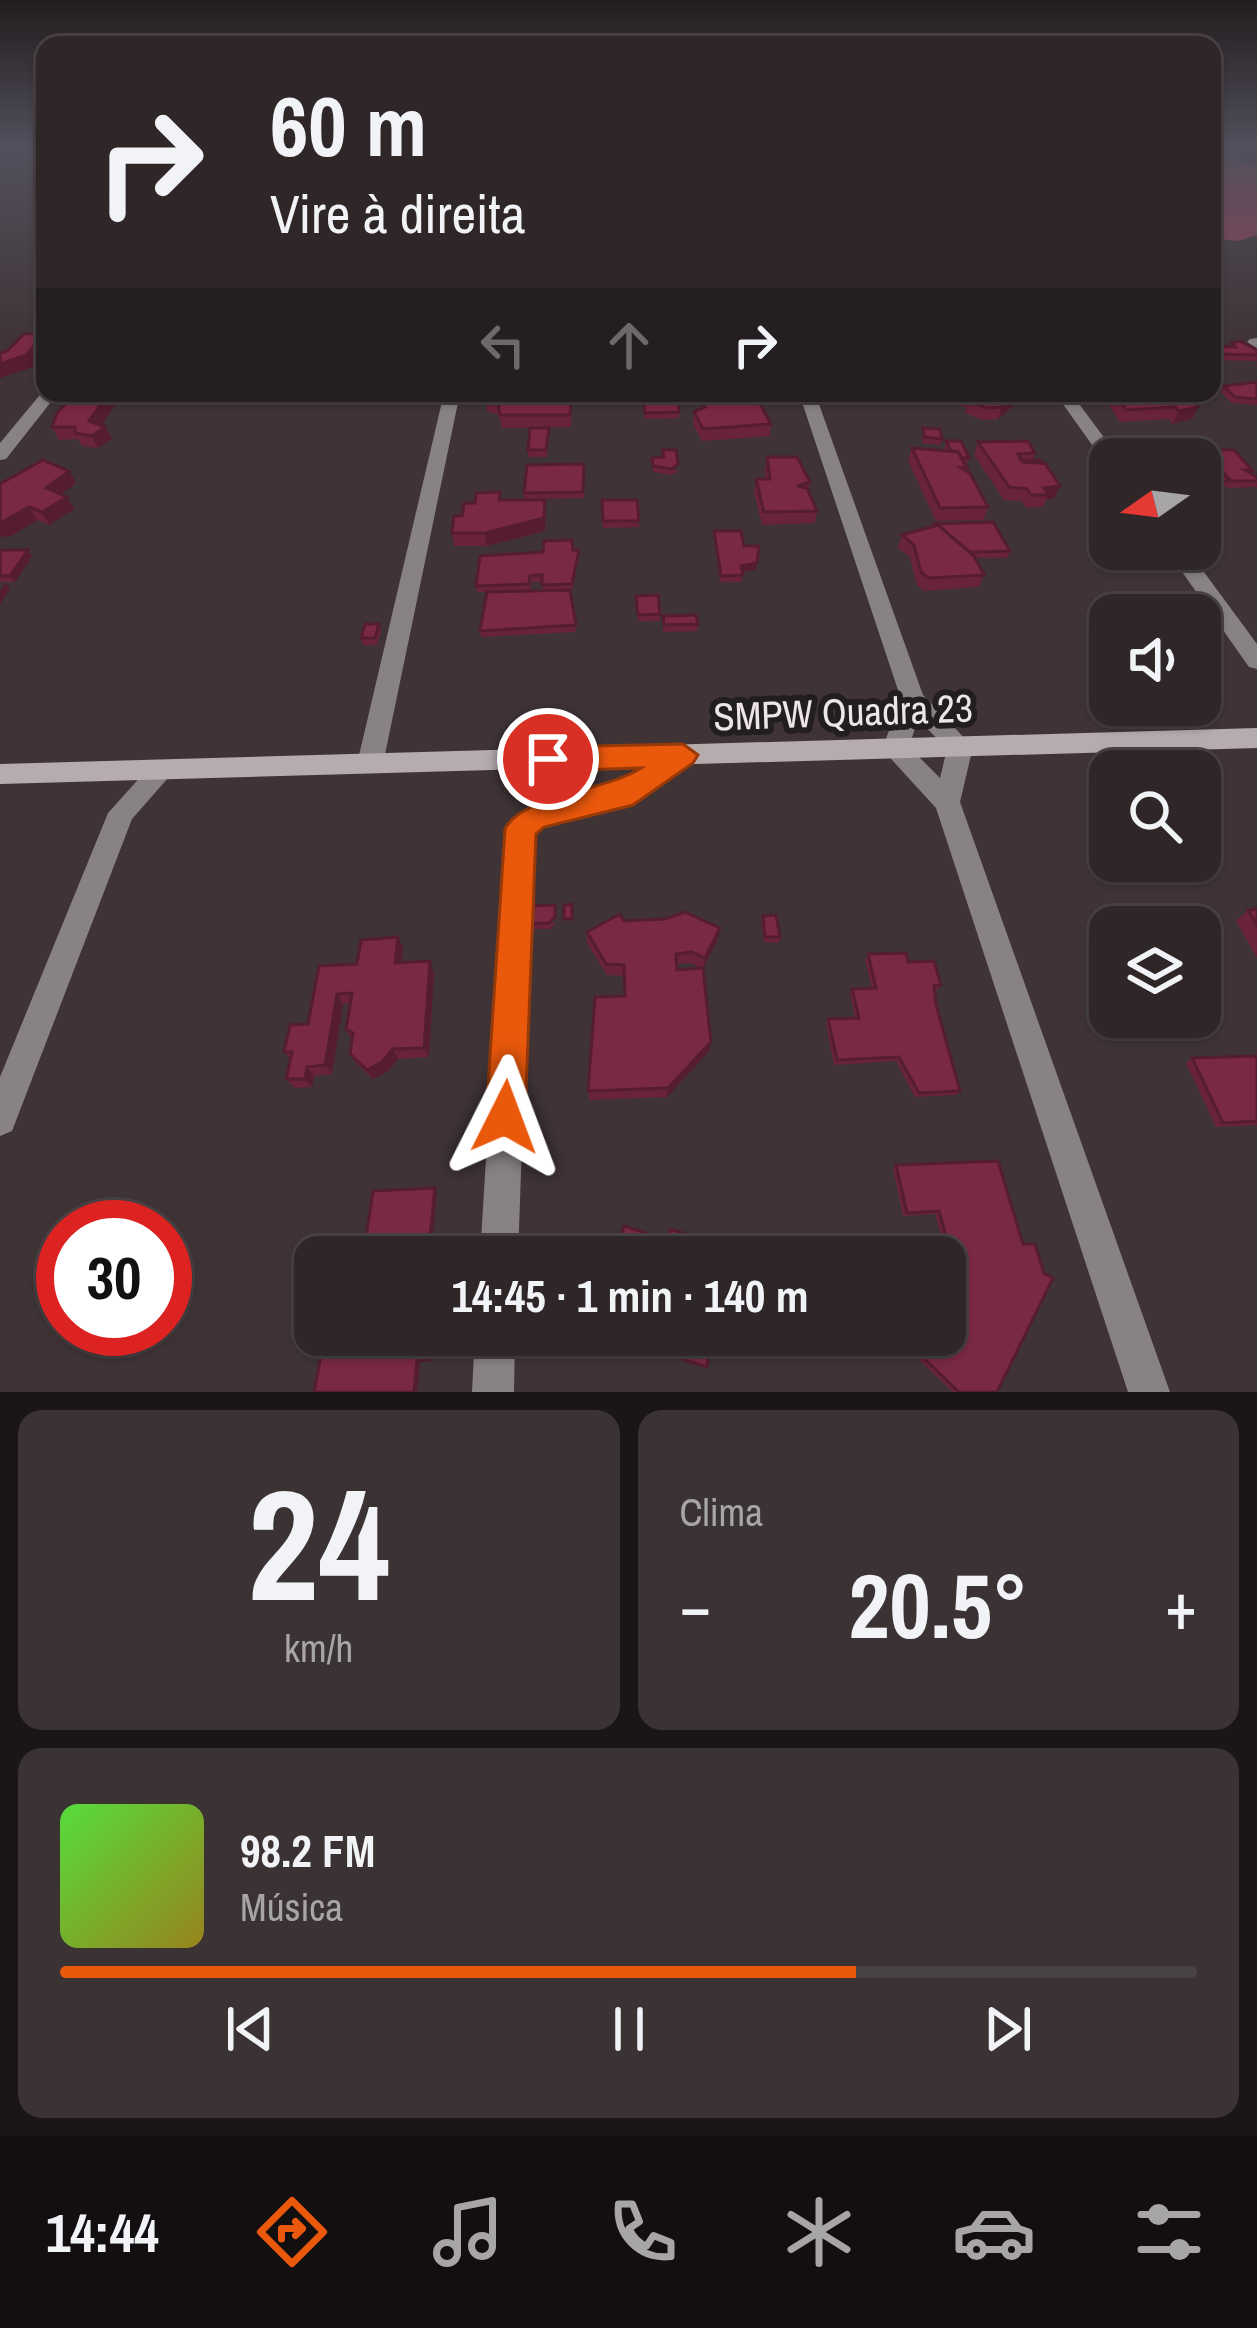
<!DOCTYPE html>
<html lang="pt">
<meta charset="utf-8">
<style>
:root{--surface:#2f2628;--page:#3b3234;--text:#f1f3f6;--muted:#a7a5a8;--line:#4a4345;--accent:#ea580c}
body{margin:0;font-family:"Archivo Narrow",sans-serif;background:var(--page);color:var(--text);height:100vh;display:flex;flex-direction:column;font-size:45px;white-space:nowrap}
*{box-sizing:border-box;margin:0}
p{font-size:39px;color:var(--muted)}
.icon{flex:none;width:66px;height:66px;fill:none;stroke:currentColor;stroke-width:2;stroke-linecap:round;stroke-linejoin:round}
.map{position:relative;height:1392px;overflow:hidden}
.panel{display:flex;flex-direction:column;gap:18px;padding:18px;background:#1a1516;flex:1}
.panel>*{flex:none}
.guide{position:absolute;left:36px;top:36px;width:1185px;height:366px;border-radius:24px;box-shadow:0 3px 9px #0004,0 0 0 3px var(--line);background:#2f2628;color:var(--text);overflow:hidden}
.needle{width:78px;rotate:256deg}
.buttons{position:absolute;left:1089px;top:438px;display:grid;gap:24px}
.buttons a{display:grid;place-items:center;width:132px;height:132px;border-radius:24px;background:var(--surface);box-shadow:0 3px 9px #0004,0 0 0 3px var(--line);font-size:60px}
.speed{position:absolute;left:36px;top:1200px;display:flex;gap:24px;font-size:60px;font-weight:700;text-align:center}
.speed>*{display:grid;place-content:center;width:156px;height:156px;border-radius:50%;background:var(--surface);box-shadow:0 3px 9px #0004,0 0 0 3px var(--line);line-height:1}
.speed .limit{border:18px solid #d22;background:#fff;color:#111}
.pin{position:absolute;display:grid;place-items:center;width:102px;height:102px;color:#fff;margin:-51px;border:6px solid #fff;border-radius:50%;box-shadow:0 3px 12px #0007}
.me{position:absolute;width:132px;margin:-66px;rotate:3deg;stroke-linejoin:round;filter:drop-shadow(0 0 9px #0008)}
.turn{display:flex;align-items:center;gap:42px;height:252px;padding:0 36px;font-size:54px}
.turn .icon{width:156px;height:156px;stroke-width:2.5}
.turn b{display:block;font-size:84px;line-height:102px}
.lanes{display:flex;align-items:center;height:114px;padding:0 36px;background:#0003;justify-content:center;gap:60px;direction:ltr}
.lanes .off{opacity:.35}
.big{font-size:90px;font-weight:800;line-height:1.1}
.panel .card{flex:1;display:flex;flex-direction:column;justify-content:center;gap:18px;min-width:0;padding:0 42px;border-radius:24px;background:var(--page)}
.panel .dial{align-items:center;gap:0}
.dial b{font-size:156px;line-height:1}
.song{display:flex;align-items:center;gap:36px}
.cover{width:144px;height:144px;border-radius:18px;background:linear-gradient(135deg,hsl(110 70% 55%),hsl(50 70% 35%))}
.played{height:12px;border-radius:6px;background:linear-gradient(90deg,var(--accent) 70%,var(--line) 70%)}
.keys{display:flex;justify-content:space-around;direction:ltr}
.heat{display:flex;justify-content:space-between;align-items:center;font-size:66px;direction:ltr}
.panel .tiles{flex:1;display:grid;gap:18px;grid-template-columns:1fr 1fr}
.card:last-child{grid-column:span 2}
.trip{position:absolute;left:294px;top:1236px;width:672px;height:120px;border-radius:24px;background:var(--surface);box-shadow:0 3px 9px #0004,0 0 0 3px var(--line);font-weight:800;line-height:120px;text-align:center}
.menu{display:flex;height:192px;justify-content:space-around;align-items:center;background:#130f10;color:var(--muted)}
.menu .icon{width:84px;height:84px}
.menu .on{color:var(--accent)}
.menu b{font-size:54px;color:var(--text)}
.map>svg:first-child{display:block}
.forest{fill:#923e57}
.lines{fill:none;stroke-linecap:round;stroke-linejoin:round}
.street{fill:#888283;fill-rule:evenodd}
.secondary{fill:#b6acae;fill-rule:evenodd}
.wall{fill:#69233a;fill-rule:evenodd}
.shaded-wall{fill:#551d2f}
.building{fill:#7a2943;stroke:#551d2f;stroke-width:3}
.route{fill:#ea580c;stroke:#983908;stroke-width:3}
.labels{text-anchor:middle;stroke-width:12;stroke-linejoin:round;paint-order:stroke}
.street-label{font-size:39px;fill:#ede5e7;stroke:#221d1e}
</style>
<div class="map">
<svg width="1257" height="1392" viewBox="0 0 1257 1392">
<rect width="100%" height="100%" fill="#3f3336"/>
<!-- forest -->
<polygon class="forest" points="1212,149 1257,168 1257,235 1239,241 1212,238"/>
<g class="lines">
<!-- street -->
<g class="street">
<polygon points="1257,338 1257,348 1247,342 1250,339"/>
<polygon points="44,390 45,393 58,393 6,459 0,460 0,443"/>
<polygon points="444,393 460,393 383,764 379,771 361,771 357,764"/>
<path d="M 799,393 L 815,393 L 923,695 L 973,747 L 960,802 L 1170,1392 L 1128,1392 L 936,808 L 882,749 L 901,699 ZM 918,719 L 947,749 L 940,778 L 909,747 Z"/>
<polygon points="1055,393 1071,393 1120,459 1105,463"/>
<polygon points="1166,549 1187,549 1257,644 1257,669 1249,667"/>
<polygon points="683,745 692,748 696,755 692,762 631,804 544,825 533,834 518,1257 480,1257 506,829 526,808 554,801 584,751 602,751 606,758 586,793 615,787"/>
<polygon points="162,760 171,763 175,770 132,819 12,1131 0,1136 0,1077 108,813 153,763"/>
<polygon points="475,1335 515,1335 514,1392 472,1392"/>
</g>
<!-- secondary -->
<polygon class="secondary" points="1257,728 1257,748 0,784 0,764"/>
</g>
<!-- wall -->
<g class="wall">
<polygon points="1232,343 1257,350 1257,361 1217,360 1212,355 1212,346 1230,347"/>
<polygon points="1257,382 1257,405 1232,403 1221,392 1224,386"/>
<polygon points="486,393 553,393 553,401 571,401 571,427 502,428 499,415 487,411"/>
<polygon points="950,393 1024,393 1022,398 998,419 983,420 965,413 967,408 948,401"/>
<polygon points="1110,393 1187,393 1198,407 1192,419 1172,424 1169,419 1120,422 1106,401"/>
<polygon points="122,395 101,425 105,427 112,439 98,448 82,446 78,439 59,440 52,427"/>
<polygon points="643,397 679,412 679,418 645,419"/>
<polygon points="701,399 771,424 770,436 702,441 693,424 694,412 701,409"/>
<polygon points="549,428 547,457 528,457 528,450"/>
<polygon points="923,428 942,439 940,445 922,443"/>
<polygon points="946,441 969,458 967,464 965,464 966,471 988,507 984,520 936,521 908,461 912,448 946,451 945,447"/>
<polygon points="978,442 1035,453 1033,460 1060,486 1054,498 1046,500 1043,507 1026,508 1022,501 1004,500 974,455"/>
<polygon points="1161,445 1212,450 1252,470 1250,473 1257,477 1257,487 1228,488 1226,485 1224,488 1200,488 1200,459 1164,459 1157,451"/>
<polygon points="767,457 810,482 808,490 817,511 815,523 762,525 754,492 756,479 766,479 765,470"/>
<polygon points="652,458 678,471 672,475 653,472"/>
<polygon points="584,464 584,498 524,499 524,493"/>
<polygon points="69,471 76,483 61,494 74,509 49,525 37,520 11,536 0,537 0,484"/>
<polygon points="500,492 501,500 546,513 545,531 487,546 454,546 452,533 462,516 475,503"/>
<polygon points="602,500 637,500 639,527 603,528"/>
<polygon points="714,531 744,546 756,570 742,572 742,582 720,582"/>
<polygon points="902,535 1010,551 1007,558 976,558 984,575 979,587 924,591 917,585 910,557 898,548"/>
<polygon points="0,550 28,550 32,556 15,582 0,582"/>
<polygon points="573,550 579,550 579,557 572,591 570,591 576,632 481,637 480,631 543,591 542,582 531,582 530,591 477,592 476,586"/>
<polygon points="658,595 660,621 638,621 636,596"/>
<polygon points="663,616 698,624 697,631 663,632"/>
<polygon points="379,624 381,631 377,645 363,645 361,638"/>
<polygon points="1257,909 1257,958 1236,921 1248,910"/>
<polygon points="763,916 780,937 779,943 764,942 761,921"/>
<path d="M 624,921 L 718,939 L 703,968 L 709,1051 L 667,1097 L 589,1100 L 588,1091 L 625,996 L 625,976 L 607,975 L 587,943 L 587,932 ZM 690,963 L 702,968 L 677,970 L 677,964 Z"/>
<polygon points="556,923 550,929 526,929 525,924"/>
<polygon points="398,937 403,948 401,963 434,972 429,1057 398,1059 388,1071 373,1079 356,1063 350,1054 352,1040 346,1030 351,1003 343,1004 332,1074 314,1076 312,1087 294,1088 286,1079 291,1060 284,1052 357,964"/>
<polygon points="868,954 908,962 941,985 937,990 934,990 936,1004 960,1091 956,1095 915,1097 896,1061 834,1065 826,1024 828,1019 855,1018 850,994 852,989 872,988 865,960"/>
<polygon points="1257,1056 1257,1125 1216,1127 1186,1063 1192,1058"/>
<polygon points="998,1161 997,1392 953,1392 908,1349 915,1335 945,1335 951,1296 956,1287 935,1214 903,1216 893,1168 896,1165"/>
<polygon points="603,1335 712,1335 706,1368"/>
</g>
<!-- shaded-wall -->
<g class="shaded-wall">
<polygon points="45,334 45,352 33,367 0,378 0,364"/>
<polygon points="109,393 121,393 122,395 96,433 105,427 112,439 98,448 92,436 89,421"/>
<polygon points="544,393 553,393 553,404 529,414 528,396"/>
<polygon points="1019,393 1024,393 1022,398 998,419 1002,407"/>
<polygon points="1198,407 1192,419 1172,424 1179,411"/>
<polygon points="69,471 76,483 53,501 46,488"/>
<polygon points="1060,486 1054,498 1046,500 1048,495 1044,488"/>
<polygon points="67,497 74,509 49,525 42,512"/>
<polygon points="545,500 545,531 487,546 485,533"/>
<polygon points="29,507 37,520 11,536 0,537 0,523"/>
<polygon points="28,550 32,556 15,582 10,576"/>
<polygon points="757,563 756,570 740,572 741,566"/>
<polygon points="5,583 10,589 0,604 0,591"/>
<polygon points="720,928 718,939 703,969 705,958"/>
<polygon points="398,937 403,948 400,974 395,963"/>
<polygon points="430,961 434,972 429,1057 424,1048"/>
<polygon points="337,994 343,1004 332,1074 325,1065"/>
<polygon points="711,1042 709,1051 667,1097 668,1088"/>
<polygon points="393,1049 398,1059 388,1071 373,1079 367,1070"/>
<polygon points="307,1067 314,1076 312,1087 305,1079"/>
<polygon points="435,1188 437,1191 431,1257 428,1257"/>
<polygon points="431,1335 433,1335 431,1362 428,1360"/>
<polygon points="417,1361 420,1363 417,1392 414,1392"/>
</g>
<!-- building -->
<g class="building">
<polygon points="45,333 26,355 0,364 0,353 7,351 24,334"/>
<polygon points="1240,341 1257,350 1257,355 1220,354 1212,346 1235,347 1232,343"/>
<polygon points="1257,382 1257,399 1235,397 1224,386"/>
<polygon points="76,393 109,393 89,421 105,427 92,436 75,433 75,427 52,427 57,413"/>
<polygon points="486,393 544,393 528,396 528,402 571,401 570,415 500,415 498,403 486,399"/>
<polygon points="754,393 771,424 703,429 694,412 705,407 701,399"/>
<polygon points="964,393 1019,393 1002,407 987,408 969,401 976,397"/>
<polygon points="1114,393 1141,395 1140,393 1187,393 1198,407 1179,411 1175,407 1126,410"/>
<polygon points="643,397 677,397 679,412 645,413"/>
<polygon points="530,428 549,428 546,450 528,450"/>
<polygon points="923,428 940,429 942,439 924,437"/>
<polygon points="1203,440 1212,450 1234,450 1252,470 1245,470 1257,477 1257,481 1231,481 1224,473 1228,481 1200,482 1200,459 1173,459 1161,445"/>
<polygon points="946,441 961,441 969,458 962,458 958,452 951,451"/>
<polygon points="1028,441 1035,453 1018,454 1023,462 1045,463 1060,486 1044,488 1048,495 1031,495 1027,489 1009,487 978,442"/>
<polygon points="912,448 958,452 967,468 961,468 970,473 988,507 940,508"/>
<polygon points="662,450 676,450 678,464 672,469 653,466 652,458 664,457"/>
<polygon points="767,457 797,457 810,482 797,486 807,488 817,511 764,512 756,479 770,479"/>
<polygon points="43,460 69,471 46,488 67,497 42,512 29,507 0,523 0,484"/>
<polygon points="1021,460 1040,460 1042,463 1023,462"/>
<polygon points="584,464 583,492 524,493 527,465"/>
<polygon points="500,492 499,500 545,500 544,518 485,533 452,533 454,516 462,516 464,503 475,503 476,493"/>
<polygon points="602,500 637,500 639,521 603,521"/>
<polygon points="993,522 1010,551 970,552 935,524"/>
<polygon points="938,525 974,556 984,575 928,578 921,572 914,545 902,535"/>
<polygon points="714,531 741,531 744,546 759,546 757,563 741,566 743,575 721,576"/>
<polygon points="572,540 573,550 579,550 572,584 542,585 542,575 530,576 529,584 476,586 480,556 543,552 544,541"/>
<polygon points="0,550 28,550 10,576 0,576"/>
<polygon points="570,590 576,625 480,631 487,592"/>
<polygon points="658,595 660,614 638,615 636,596"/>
<polygon points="696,615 698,624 664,625 663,616"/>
<polygon points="365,624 379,624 375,638 361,638"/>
<polygon points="572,904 572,919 564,919 564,905"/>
<polygon points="555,905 555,917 549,923 525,924 526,906"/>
<polygon points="1257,909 1257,925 1248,910"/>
<polygon points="685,912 720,928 705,958 692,952 676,954 677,970 703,968 711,1042 668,1088 588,1091 595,997 625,996 624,965 606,964 587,932 620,914 624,921 665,919"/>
<polygon points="776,915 780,937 765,937 763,916"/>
<polygon points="398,937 395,963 430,961 424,1048 393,1049 382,1062 367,1070 350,1054 353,1033 346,1030 352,993 337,994 325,1065 307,1067 305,1079 286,1079 292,1052 284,1052 290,1025 308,1024 319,966 357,964 361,940"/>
<polygon points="906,953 908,962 934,961 941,985 934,986 936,1004 960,1091 919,1093 899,1057 837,1060 828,1019 859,1018 852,989 876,988 868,954"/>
<polygon points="1257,1056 1257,1121 1223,1123 1192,1058"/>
<polygon points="998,1161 1023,1244 1035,1244 1044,1273 1053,1278 997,1392 959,1392 912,1347 918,1335 945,1335 945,1290 953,1298 960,1285 939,1211 907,1213 896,1165"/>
<polygon points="435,1188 428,1257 363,1257 373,1191"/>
<polygon points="624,1226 668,1240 670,1229 725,1246 723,1257 617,1257"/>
<polygon points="325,1335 431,1335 428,1360 417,1361 414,1392 314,1392"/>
<polygon points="608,1335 712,1335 707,1367"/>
<polygon points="720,1335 735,1335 733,1349 718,1344"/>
</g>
<!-- sky -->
<linearGradient id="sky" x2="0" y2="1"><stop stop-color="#231c1e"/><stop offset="0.43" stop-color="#52505d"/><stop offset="1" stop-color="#52505d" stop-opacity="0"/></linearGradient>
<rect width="1257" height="344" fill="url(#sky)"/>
<!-- route -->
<path class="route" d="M 683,744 L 698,755 L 693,763 L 633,805 L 544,827 L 536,834 L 525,1117 L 519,1131 L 505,1137 L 491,1131 L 486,1117 L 505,829 C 521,795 604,792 641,768 L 548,771 L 534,759 L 548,747 Z"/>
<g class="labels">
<!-- street labels -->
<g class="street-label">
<text transform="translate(843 712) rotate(-2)" y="14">SMPW Quadra 23</text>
</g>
</g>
</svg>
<div class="buttons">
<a><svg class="needle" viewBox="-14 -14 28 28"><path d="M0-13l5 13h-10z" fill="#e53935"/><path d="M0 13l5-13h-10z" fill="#a7a5a8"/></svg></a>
<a><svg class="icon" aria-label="sound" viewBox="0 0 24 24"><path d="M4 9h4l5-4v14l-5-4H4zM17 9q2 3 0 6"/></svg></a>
<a><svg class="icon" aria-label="search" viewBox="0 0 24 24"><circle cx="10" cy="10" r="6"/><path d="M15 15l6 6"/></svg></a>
<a><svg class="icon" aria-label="layers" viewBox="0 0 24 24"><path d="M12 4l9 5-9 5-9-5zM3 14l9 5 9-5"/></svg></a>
</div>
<div class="speed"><div class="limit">30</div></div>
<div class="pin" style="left:548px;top:759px;background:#d93025"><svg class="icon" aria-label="arrive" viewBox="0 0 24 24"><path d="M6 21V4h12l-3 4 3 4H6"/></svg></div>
<svg class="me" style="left:505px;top:1117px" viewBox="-20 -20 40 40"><path d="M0-17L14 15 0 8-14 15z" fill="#ea580c" stroke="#fff" stroke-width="4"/></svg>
<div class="trip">14:45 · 1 min · 140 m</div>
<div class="guide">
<div class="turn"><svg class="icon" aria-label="right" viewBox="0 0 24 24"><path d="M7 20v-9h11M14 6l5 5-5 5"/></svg><div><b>60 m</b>Vire à direita</div></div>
<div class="lanes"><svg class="icon off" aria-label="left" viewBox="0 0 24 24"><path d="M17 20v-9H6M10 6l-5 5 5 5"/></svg><svg class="icon off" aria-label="ahead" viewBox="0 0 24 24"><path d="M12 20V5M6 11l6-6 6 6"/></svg><svg class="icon" aria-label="right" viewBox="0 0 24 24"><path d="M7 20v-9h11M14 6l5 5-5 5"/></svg></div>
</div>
</div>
<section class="panel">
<div class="tiles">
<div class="card dial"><b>24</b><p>km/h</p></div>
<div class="card"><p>Clima</p>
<div class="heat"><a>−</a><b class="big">20.5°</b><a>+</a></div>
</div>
<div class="card">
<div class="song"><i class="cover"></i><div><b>98.2 FM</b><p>Música</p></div></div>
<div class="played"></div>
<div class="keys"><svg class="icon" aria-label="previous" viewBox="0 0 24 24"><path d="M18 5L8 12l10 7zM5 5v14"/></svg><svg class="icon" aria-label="pause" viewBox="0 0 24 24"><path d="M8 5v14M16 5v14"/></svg><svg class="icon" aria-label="next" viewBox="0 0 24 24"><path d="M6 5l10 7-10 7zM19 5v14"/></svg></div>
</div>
</div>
</section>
<nav class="menu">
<b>14:44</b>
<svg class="icon on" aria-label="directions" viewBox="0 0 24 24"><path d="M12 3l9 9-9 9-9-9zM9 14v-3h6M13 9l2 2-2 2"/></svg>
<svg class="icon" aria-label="music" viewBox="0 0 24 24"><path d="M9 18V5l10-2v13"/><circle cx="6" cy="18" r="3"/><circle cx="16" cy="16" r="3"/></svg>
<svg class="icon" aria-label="phone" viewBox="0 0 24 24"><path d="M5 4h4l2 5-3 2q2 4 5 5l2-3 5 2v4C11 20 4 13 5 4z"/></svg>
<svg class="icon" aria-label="climate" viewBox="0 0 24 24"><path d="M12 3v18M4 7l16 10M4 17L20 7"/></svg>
<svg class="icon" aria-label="car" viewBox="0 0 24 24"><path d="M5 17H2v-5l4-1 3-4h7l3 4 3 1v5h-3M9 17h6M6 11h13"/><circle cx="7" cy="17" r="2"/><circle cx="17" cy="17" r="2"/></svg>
<svg class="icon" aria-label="filters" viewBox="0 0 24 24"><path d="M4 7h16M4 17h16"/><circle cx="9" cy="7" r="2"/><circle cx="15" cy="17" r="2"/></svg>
</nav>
